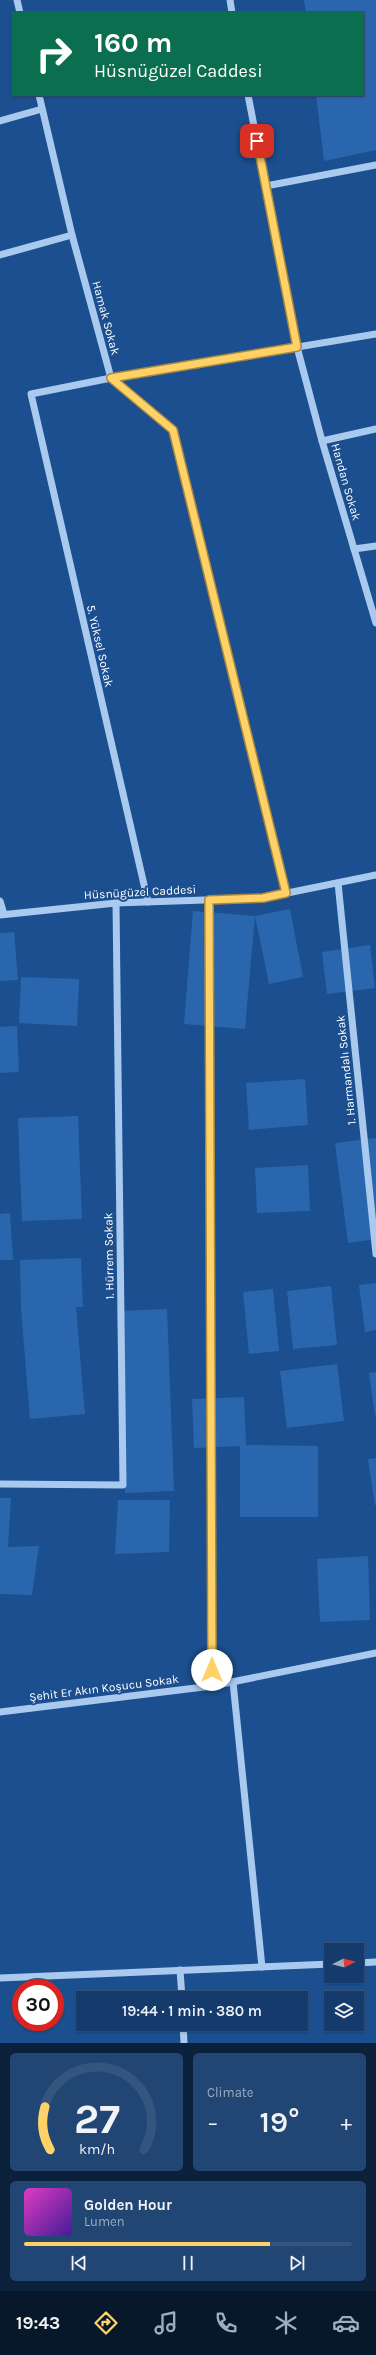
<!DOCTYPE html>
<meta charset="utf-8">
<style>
:root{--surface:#143b6b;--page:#214673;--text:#f1f3f6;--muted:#9dadc1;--line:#33557e;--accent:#ffd166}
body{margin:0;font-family:Karla,sans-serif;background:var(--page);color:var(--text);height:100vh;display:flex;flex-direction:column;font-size:15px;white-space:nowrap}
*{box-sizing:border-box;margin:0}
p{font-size:13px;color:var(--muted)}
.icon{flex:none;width:22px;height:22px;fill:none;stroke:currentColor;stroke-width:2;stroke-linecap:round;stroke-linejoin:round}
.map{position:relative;height:2043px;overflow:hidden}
.details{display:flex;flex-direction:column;gap:10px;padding:10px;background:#0b203b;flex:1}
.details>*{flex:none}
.banner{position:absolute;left:12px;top:12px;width:352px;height:84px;border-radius:0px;box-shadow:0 1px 3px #0004,0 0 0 1px var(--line);background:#0b6e4f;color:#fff;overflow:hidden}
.needle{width:26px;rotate:84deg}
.buttons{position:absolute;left:324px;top:1943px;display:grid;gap:8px}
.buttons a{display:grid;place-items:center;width:40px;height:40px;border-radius:0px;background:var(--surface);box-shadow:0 1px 3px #0004,0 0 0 1px var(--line);font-size:20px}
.speed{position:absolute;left:12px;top:1979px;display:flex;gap:8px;font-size:20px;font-weight:700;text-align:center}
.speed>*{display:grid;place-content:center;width:52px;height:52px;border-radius:50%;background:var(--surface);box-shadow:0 1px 3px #0004,0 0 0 1px var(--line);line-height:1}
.speed .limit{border:6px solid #d22;background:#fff;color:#111}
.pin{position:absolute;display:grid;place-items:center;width:34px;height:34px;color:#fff;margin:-17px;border-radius:8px;box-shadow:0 2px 6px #0006}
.me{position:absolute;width:44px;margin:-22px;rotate:0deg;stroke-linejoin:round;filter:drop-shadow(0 0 3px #0008)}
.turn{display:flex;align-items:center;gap:14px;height:84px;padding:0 16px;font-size:18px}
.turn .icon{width:52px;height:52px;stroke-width:2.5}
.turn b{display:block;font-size:28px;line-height:34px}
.big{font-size:30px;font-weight:600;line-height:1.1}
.details .card{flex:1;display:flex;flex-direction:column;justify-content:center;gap:6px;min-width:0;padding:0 14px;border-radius:6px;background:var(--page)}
.details .dial{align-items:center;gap:0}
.dial svg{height:104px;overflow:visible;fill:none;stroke:var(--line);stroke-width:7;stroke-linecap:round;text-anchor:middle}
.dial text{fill:var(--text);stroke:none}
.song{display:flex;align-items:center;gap:12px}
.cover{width:48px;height:48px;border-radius:6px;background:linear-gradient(135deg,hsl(310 70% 55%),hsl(260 70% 35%))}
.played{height:4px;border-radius:2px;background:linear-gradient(90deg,var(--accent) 75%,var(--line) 75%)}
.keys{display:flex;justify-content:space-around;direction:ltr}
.heat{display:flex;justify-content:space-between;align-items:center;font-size:22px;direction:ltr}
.details .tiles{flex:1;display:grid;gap:10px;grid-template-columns:1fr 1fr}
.card:last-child{grid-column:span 2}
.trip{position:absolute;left:76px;top:1991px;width:232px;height:40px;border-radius:0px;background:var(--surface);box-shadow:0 1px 3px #0004,0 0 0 1px var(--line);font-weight:600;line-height:40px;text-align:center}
.menu{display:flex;height:64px;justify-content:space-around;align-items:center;background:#08182b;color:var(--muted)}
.menu .icon{width:28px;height:28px}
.menu .current{color:var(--accent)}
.menu b{font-size:18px;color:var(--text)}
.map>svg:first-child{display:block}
.building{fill:#2a66ad}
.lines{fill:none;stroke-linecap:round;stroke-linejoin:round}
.minor{stroke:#a9c9ee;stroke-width:7}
.route-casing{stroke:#a68842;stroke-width:10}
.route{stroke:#ffd166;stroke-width:7}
.labels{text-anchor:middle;stroke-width:4;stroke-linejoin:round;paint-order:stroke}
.street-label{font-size:12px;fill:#fff;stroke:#1b4f8f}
</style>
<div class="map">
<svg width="376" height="2043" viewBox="0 0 376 2043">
<rect width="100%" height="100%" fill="#1b4f8f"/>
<!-- building -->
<g class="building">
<polygon points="304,0 376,0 376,150 324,161 316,95 363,95 363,13 306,13"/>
<polygon points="290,909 303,977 269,984 255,916"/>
<polygon points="193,911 255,916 245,1029 184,1024"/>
<polygon points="14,932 18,980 0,981 0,933"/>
<polygon points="370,945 375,988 327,994 322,952"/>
<polygon points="21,977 79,979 77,1026 19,1023"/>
<polygon points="17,1026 19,1072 0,1073 0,1027"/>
<polygon points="305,1079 308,1125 249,1130 246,1083"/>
<polygon points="78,1116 82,1219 22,1221 18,1118"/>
<polygon points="376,1138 376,1239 348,1243 335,1143"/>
<polygon points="308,1165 310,1211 257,1213 255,1168"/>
<polygon points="10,1213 13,1260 0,1260 0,1214"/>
<polygon points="81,1258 83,1307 76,1307 85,1414 30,1419 21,1309 20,1260"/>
<polygon points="376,1283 376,1330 365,1332 359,1285"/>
<polygon points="331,1286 337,1345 293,1349 287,1291"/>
<polygon points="273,1289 279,1351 249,1354 243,1292"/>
<polygon points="167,1309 174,1491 125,1493 117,1311"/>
<polygon points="337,1364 344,1421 287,1428 280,1371"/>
<polygon points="376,1372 376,1415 375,1415 369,1373"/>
<polygon points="244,1397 246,1445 318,1446 318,1517 240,1517 240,1446 194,1448 192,1399"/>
<polygon points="376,1458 376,1505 375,1505 368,1459"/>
<polygon points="0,1498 11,1498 8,1547 39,1546 32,1595 0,1594"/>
<polygon points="118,1500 170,1500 169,1552 115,1554"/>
<polygon points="368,1556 370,1620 320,1622 317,1559"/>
</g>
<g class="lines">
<!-- minor -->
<g class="minor">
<polyline points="17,0 20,13"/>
<polyline points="230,0 232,13"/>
<polyline points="39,95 72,235 111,378 173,430 286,893"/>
<polyline points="248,95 297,347 322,441 376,623"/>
<polyline points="0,121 42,109"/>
<polyline points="266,186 376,165"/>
<polyline points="0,255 72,235"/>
<polyline points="322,441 376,429"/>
<polyline points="354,549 376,546"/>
<polyline points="338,883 376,1254"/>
<polyline points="209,900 212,1686"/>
<polyline points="0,901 4,914"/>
<polyline points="148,902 31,394 111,378 376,334"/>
<polyline points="0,915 116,903 263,898 376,875"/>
<polyline points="0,1484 123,1485 116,903"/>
<polyline points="233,1682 262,1967"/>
<polyline points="0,1712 212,1686 376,1653"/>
<polyline points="357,1963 376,1962"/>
<polyline points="180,1970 182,1998"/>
<polyline points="0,1978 331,1964"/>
<polyline points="183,2024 184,2043"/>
</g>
</g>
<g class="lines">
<!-- route casing -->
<g class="route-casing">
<polyline id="route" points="212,1670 209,900 263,898 286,893 173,430 111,378 297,347 257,141"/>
</g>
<!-- route -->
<use href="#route" class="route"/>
</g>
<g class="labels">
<!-- street labels -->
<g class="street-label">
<text transform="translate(106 318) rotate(75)" y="4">Hamak Sokak</text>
<text transform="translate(346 482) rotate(74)" y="4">Handan Sokak</text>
<text transform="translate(100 646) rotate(77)" y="4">5. Yüksel Sokak</text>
<text transform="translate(140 892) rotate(-3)" y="4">Hüsnügüzel Caddesi</text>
<text transform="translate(346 1070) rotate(-96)" y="4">1. Harmandalı Sokak</text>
<text transform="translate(109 1256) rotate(-91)" y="4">1. Hürrem Sokak</text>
<text transform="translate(104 1688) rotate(-7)" y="4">Şehit Er Akın Koşucu Sokak</text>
</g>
</g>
</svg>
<div class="buttons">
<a><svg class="needle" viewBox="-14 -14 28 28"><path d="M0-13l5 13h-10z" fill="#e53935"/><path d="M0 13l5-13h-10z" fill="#9dadc1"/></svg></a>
<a><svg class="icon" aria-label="layers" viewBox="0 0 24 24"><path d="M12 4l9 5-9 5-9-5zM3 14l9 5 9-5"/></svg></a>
</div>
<div class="speed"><div class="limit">30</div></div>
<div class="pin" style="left:257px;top:141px;background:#d93025"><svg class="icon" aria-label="arrive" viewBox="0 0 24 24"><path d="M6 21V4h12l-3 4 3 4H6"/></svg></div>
<svg class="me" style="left:212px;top:1670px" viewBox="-20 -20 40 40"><circle r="19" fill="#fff"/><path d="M0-13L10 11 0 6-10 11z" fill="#ffd166"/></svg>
<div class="trip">19:44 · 1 min · 380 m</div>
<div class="banner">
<div class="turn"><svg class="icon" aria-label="right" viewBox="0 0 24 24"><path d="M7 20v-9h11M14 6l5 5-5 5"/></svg><div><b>160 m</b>Hüsnügüzel Caddesi</div></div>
</div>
</div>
<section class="details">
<div class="tiles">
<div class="card dial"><svg viewBox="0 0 100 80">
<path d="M14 69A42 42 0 1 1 86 69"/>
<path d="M14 69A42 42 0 0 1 10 36" stroke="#ffd166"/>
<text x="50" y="56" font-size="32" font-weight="700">27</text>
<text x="50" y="72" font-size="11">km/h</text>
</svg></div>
<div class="card"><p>Climate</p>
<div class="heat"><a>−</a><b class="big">19°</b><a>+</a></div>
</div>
<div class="card">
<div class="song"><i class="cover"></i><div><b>Golden Hour</b><p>Lumen</p></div></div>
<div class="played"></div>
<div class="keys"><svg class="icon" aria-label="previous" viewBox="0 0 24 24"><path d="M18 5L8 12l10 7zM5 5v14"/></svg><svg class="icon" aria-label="pause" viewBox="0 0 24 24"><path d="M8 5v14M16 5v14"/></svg><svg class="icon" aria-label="next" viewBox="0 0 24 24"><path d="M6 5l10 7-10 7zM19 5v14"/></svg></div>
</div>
</div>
</section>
<nav class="menu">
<b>19:43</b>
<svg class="icon current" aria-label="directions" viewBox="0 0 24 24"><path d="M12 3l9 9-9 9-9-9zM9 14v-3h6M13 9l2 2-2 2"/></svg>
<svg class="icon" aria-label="music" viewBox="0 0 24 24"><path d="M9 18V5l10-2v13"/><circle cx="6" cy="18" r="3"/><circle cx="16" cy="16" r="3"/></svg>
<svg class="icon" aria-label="phone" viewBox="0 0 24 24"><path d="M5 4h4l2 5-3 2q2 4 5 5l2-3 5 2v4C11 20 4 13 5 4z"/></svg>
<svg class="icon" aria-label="climate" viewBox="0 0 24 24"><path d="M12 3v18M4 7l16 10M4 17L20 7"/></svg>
<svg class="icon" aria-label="car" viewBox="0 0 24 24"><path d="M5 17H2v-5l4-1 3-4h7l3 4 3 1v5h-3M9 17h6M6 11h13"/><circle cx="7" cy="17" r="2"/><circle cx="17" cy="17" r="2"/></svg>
</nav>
